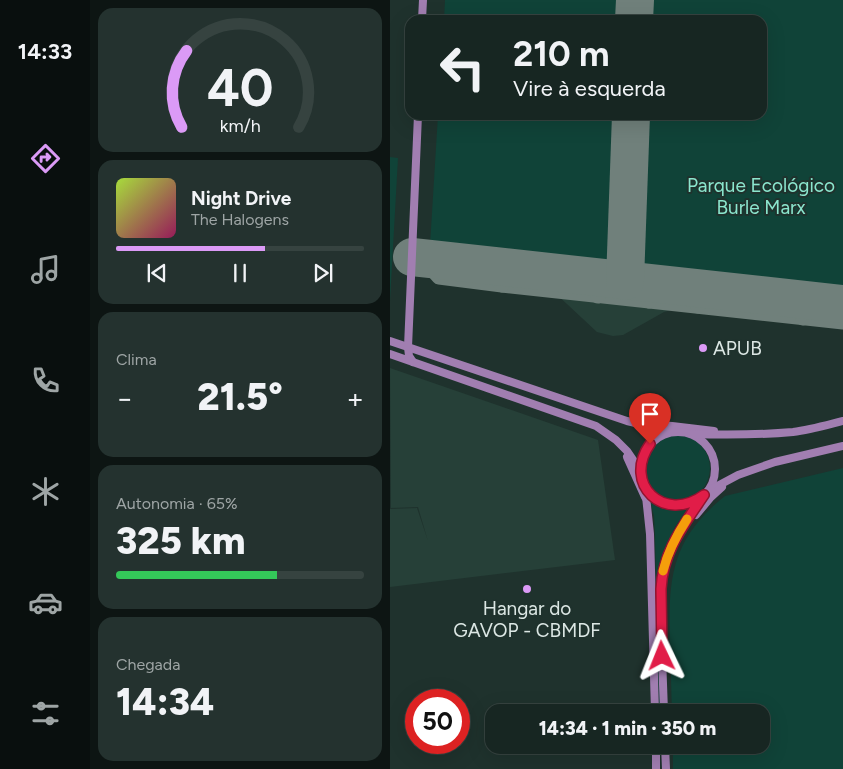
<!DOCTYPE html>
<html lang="pt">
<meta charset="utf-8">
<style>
:root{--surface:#172622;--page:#24322f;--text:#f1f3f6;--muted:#9ea5a5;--line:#364340;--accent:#db9af6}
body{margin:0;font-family:Figtree,sans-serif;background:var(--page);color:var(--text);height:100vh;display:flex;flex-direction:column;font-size:19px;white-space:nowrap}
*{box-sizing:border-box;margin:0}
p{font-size:16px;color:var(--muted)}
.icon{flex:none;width:28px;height:28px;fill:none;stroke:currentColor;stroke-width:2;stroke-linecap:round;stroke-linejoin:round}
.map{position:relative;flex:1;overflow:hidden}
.drawer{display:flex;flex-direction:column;gap:8px;padding:8px;background:#0d1513;width:300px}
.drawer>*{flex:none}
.top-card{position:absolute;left:15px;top:15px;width:362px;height:105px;border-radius:15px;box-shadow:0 5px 20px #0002,0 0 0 1px var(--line);background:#172622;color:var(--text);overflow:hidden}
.speed{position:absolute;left:15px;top:689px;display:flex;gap:10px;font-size:25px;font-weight:700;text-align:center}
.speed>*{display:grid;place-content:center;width:65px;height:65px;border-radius:50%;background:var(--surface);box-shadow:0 5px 20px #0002,0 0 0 1px var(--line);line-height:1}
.speed .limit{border:8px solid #d22;background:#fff;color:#111}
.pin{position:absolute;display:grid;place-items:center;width:42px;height:42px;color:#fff;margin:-51px -21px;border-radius:50% 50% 50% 0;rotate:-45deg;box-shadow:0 0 5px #0007}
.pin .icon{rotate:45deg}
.me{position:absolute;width:55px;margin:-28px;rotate:358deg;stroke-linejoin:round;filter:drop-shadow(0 0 4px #0008)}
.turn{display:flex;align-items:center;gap:18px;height:105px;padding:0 25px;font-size:22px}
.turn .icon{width:65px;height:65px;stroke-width:2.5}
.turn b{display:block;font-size:35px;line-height:42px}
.big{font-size:38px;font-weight:800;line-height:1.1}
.drawer .tile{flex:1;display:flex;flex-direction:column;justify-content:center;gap:8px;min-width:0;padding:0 18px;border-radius:15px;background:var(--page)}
.drawer .dial{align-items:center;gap:0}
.dial svg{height:130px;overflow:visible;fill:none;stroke:var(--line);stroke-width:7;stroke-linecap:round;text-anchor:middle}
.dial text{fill:var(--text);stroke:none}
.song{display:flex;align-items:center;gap:15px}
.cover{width:60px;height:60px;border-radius:8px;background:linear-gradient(135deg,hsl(80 70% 55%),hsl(330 70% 35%))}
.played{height:5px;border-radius:2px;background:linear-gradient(90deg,var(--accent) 60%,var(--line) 60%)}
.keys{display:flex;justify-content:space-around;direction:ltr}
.heat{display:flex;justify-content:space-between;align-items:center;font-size:28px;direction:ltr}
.charge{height:8px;border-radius:4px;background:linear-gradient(90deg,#34c759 65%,var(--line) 0)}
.trip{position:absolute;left:95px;top:704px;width:285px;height:50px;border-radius:15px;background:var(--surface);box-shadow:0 5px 20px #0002,0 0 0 1px var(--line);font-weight:800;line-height:50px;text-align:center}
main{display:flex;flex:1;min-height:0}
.dock{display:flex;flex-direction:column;width:90px;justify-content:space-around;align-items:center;background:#090f0e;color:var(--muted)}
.dock .icon{width:35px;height:35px}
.dock .on{color:var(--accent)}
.dock b{font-size:22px;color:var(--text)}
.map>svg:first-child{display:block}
.built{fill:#264038}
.green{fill:#104338}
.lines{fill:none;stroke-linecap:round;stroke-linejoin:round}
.taxiway{stroke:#70807b;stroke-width:15}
.runway{stroke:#70807b;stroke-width:38}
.secondary{stroke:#a17eb1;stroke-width:8}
.route-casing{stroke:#92132f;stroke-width:12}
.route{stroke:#e11d48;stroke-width:9}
.slow{stroke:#f59e0b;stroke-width:9}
.poi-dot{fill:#db9af6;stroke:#1f322d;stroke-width:2}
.labels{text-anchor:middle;stroke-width:4;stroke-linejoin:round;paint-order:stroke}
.park-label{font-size:19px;fill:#8be6ce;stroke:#1f322d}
.poi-label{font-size:19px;fill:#dce7e4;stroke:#1f322d;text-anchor:start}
</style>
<main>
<nav class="dock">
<b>14:33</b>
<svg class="icon on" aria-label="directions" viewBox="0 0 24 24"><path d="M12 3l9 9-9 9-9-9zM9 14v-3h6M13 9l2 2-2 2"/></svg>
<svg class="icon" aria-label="music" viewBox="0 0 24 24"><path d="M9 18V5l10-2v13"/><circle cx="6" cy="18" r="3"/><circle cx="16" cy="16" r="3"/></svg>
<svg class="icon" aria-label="phone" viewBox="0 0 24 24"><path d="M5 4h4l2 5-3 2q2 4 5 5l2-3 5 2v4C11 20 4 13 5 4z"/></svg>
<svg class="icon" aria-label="climate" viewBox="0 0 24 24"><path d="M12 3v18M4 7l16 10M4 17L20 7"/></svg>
<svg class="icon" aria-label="car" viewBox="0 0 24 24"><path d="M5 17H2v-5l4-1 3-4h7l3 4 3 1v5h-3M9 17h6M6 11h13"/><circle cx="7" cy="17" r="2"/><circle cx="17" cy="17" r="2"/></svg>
<svg class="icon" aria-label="filters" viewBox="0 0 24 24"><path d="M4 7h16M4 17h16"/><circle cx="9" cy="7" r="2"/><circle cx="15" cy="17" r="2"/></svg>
</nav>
<section class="drawer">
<div class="tile dial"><svg viewBox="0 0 100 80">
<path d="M14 69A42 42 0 1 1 86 69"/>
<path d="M14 69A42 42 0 0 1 17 22" stroke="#db9af6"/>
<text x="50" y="56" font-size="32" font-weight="700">40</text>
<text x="50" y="72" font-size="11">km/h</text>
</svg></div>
<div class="tile">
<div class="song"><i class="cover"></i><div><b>Night Drive</b><p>The Halogens</p></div></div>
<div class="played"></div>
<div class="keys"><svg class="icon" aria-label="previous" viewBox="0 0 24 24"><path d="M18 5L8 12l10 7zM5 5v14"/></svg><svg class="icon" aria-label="pause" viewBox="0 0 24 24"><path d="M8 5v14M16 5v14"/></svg><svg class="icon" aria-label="next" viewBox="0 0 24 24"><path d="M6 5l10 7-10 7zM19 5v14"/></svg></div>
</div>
<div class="tile"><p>Clima</p>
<div class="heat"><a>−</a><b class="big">21.5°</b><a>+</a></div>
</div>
<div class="tile"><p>Autonomia · 65%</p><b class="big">325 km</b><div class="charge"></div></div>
<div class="tile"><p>Chegada</p><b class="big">14:34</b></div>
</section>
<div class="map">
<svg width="453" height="769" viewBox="0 0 453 769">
<rect width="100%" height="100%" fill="#1f322d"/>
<!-- built -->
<g class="built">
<polygon points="163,291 259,301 303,306 288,308 274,312 233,335 223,336 207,332"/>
<polygon points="0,368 208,440 225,560 0,587 0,509 27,508 38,541 28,507 1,508"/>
</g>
<!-- green -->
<g class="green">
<polygon points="55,0 453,0 453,286 40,245 48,115 372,115 372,20 54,20"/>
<polygon points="0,157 8,158 0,301"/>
<circle cx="287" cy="468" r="33"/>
<path d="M 453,468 L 453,769 L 283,769 L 283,745 L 371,745 L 371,712 L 282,712 C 281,689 281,666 280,643 C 278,578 281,539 335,496 Z"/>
<path d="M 259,497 C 271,509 285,511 300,506 L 285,527 L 276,549 L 269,576 L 272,712 L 269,712 L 265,535 L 264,516 Z"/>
</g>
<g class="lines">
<!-- taxiway -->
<g class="taxiway">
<polyline points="41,259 42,269 49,277 112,285 453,322"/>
<polyline points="102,266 105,277 112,285"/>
<polyline points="248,282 259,301"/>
<polyline points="208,296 220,279"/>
<path d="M 308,306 C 315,299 314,296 309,289"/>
<polyline points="413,318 416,315 419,306 414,300"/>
</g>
<!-- runway -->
<g class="runway">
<polyline points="244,20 245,0"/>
<polyline points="22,257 453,304"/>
<polyline points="235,281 241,115"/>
</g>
<!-- secondary -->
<g class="secondary">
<polyline points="32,20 33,0"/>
<polyline points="0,341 237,421 284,432"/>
<polyline points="0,354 206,426 226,440 237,451 250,470"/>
<polyline points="23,362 19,356 18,347 28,115"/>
<polyline points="269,425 282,426 324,431"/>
<circle cx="288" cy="469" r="37"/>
<path d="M 301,434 C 335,435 369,435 403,432 C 420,430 437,425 453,421"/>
<polyline points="237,457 255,497"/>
<polyline points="255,487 260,534 265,712"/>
<polyline points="318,491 348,475 385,462 453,446"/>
<polyline points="306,515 321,497 332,487"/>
<polyline points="274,712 270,600 271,578 277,557 286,537 312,498"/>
<polyline points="266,745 266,769"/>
<polyline points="275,745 276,769"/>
</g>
</g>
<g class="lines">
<!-- route casing -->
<g class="route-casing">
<path id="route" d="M 260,444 C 232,484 274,524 314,495 C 293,526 273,551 271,589 L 272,656"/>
</g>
<!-- route -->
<use href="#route" class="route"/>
<!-- slow -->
<path class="slow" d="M 273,571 C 278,551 286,536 297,519"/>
</g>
<!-- markers -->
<g class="poi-dot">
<circle cx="313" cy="348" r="5"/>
<circle cx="137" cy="589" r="5"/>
</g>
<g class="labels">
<!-- park labels -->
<g class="park-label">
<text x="371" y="192">Parque Ecológico<tspan x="371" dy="22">Burle Marx</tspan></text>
</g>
<!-- poi labels -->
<g class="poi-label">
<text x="323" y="355">APUB</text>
<text x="137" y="615" text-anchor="middle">Hangar do<tspan x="137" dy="22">GAVOP - CBMDF</tspan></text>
</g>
</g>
</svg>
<div class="speed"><div class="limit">50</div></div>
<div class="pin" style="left:260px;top:444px;background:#d93025"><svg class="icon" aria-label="arrive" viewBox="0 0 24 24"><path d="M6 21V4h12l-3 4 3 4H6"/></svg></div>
<svg class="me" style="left:272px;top:656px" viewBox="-20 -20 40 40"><path d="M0-17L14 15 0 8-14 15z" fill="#e11d48" stroke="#fff" stroke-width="4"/></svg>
<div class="trip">14:34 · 1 min · 350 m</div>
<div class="top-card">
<div class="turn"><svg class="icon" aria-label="left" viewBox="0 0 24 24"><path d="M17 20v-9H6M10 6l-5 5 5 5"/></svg><div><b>210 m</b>Vire à esquerda</div></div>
</div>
</div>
</main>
